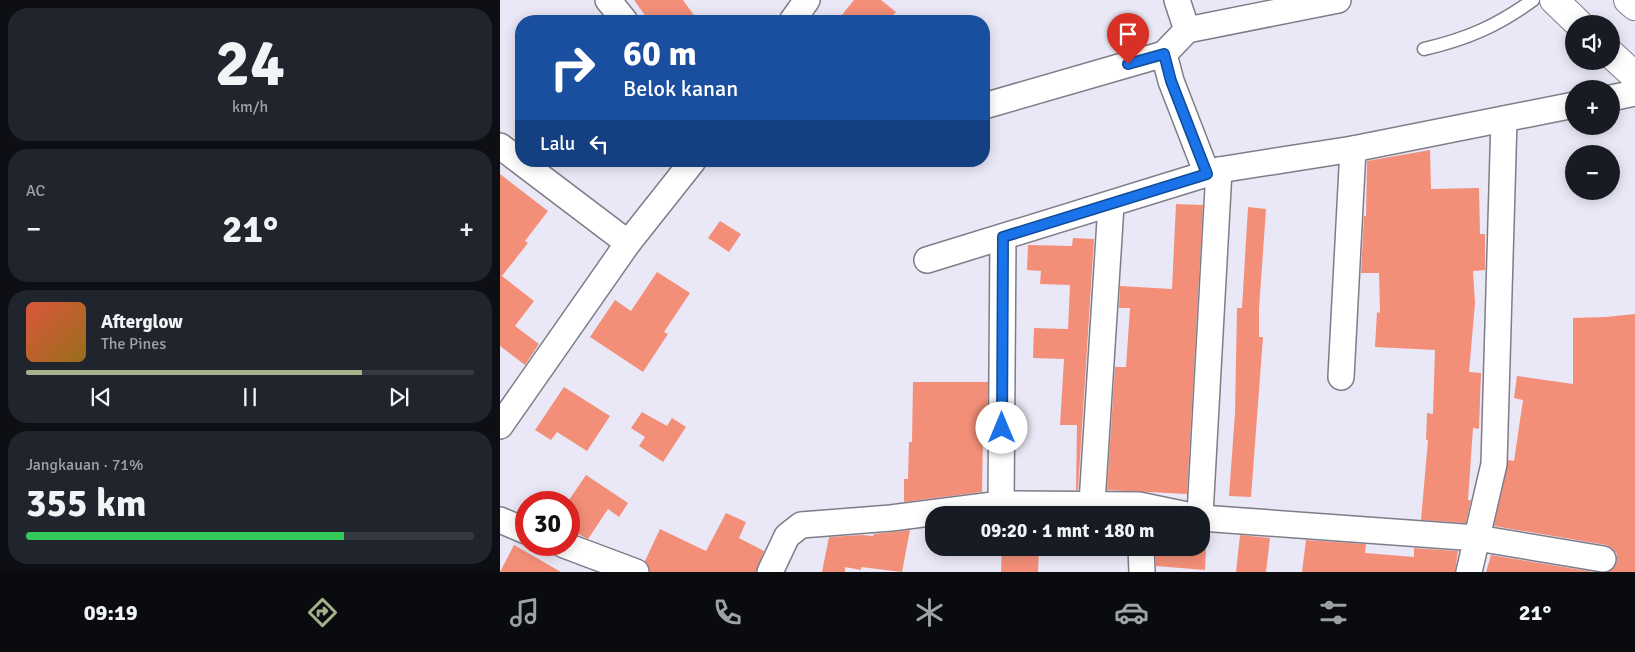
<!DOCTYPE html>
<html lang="id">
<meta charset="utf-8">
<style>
:root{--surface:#171b24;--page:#20242c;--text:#f1f3f6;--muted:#9ea1a6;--line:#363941;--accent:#a6b08a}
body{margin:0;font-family:Signika,sans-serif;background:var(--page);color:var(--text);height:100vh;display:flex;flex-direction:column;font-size:19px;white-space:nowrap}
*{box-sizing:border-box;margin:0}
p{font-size:16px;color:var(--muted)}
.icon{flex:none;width:28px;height:28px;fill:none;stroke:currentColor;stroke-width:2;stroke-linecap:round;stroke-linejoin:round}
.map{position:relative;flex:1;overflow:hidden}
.side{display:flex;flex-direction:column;gap:8px;padding:8px;background:#0d0f14;width:500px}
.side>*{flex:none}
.guide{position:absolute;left:15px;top:15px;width:475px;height:152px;border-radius:20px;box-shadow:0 2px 12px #0003;background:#1a4fa0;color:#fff;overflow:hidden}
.controls{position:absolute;left:1065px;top:15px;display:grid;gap:10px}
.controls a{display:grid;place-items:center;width:55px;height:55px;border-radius:50%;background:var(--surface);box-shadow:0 2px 12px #0003;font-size:25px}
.speed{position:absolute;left:15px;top:491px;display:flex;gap:10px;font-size:25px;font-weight:700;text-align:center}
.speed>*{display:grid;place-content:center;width:65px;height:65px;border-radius:50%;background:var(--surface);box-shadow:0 2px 12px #0003;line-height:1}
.speed .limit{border:8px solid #d22;background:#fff;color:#111}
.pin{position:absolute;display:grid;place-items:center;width:42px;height:42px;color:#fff;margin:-51px -21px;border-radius:50% 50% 50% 0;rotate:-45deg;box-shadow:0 0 5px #0007}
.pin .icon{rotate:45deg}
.me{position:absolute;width:55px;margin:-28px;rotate:0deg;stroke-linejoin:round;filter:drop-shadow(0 0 4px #0008)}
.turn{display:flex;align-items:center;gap:18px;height:105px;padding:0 25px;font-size:22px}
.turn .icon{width:65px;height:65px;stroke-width:2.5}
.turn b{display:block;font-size:35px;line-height:42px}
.then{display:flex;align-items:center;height:48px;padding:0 25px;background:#0003;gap:10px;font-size:19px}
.big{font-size:38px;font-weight:800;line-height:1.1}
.side .card{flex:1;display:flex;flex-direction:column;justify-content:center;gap:8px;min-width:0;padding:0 18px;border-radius:20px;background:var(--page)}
.side .dial{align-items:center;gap:0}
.dial b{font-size:65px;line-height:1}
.song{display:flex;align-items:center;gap:15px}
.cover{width:60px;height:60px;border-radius:8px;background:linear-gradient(135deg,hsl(10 70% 55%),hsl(40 70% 35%))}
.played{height:5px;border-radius:2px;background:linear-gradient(90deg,var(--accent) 75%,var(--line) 75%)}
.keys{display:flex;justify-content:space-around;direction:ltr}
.heat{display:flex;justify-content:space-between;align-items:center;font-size:28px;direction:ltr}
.charge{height:8px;border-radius:4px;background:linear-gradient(90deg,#34c759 71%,var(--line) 0)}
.trip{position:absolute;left:425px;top:506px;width:285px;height:50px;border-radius:20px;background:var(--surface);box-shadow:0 2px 12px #0003;font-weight:800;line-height:50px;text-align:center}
.dock{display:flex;height:80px;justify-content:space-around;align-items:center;background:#090b0e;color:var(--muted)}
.dock .icon{width:35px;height:35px}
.dock .active{color:var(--accent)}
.dock b{font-size:22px;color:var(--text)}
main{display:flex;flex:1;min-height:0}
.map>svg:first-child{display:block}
.building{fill:#f38f79}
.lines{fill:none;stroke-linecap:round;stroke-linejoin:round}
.service-casing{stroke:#7e7c88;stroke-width:15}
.minor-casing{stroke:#7e7c88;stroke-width:28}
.trunk-casing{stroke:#7e7c88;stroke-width:30}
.service{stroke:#fff;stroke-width:12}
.minor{stroke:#fff;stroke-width:25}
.trunk{stroke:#fff;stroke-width:28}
.route-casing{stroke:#114b97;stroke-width:12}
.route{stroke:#1a73e8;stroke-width:9}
</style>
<main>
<section class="side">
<div class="card dial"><b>24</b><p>km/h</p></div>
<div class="card"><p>AC</p>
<div class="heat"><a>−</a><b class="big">21°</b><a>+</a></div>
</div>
<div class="card">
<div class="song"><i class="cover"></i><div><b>Afterglow</b><p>The Pines</p></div></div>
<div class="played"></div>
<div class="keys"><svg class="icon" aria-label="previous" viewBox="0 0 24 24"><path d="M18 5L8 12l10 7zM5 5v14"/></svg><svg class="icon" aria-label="pause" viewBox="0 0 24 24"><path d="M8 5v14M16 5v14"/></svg><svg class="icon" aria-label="next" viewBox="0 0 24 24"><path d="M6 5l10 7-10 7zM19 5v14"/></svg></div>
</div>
<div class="card"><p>Jangkauan · 71%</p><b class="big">355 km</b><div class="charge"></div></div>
</section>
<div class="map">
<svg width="1135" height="572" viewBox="0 0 1135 572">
<rect width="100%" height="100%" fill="#eae8f6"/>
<!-- building -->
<g class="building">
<polygon points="134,0 183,0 198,21 149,21"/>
<polygon points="354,0 381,0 396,12 388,21 337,21"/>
<polygon points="930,150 931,189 979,188 980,234 985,234 985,270 973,271 975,303 969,372 981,373 979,429 973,428 968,500 971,500 966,523 921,520 928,440 926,440 927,413 933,414 935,350 875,347 877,312 880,313 879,273 861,273 864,216 866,216 867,161"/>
<polygon points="0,174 48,211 25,241 28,243 2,276 34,301 15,326 39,344 25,365 0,346"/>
<polygon points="676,204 703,205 687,494 607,490 615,367 626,367 630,308 619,308 620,286 672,289"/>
<polygon points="748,207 766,209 759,309 759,337 763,337 751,497 729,496 735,413 737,308 742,308"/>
<polygon points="220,221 241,234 229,252 208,238"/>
<polygon points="573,238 594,239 578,490 576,490 577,425 560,425 564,359 533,358 534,328 568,329 570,285 540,284 541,271 527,270 528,245 572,246"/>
<polygon points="157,272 190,293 164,332 168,334 143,372 90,337 115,300 131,311"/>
<polygon points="1135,314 1135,572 1109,572 1117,562 1117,554 1112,548 1106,545 994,526 1008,460 1014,461 1023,400 1014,398 1017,376 1073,384 1073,318 1106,317"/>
<polygon points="413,382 488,382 487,434 483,434 482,492 404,502 404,479 408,479 409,442 412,442"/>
<polygon points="64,387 110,416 87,451 57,432 51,440 35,430"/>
<polygon points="142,412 167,426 172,418 186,427 163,462 139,446 145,437 131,428"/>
<polygon points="86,475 128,503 119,517 108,509 88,539 69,529 69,500"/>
<polygon points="226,513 246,522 239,538 264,551 256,572 150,572 145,561 160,529 206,551"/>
<polygon points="410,530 402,572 361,567 361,570 345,567 345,572 322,572 329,537 362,535 373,536 374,534"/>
<polygon points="740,535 770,538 766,572 736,572"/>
<polygon points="806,540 866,544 865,553 914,557 914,548 958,551 955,572 802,572"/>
<polygon points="14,545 61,572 0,572"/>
<polygon points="502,548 539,548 538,572 501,572"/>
<polygon points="655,548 706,548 705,570 656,566"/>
<polygon points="991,555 1094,572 986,572"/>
</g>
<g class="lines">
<!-- service casing -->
<g class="service-casing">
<path id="service" d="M 924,49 C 967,39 997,26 1033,0"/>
</g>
<!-- minor casing -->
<g class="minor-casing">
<g id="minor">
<polyline points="108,0 125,21"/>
<polyline points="677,0 687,30 664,54 671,81 707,174"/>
<polyline points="292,21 307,0"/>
<polyline points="687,30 838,0"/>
<polyline points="1111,98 1135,93"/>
<polyline points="484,106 664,54"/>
<polyline points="0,146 128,243"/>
<polyline points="427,260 719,170 853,149 1074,105"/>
<polyline points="841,377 853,149"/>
<polyline points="0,426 128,243 193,161"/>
<polyline points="592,503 611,205"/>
<polyline points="501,504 503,237"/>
<polyline points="700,515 719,170"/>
<polyline points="701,518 977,538 1103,559"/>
<polyline points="0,520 26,531"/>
<polyline points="64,545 136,572"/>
<polyline points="641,548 642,572"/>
<polyline points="270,572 287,536 301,525 391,518 501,504 639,505 687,515"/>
<polyline points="969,572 994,464 1004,119"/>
</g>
</g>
<!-- trunk casing -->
<g class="trunk-casing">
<g id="trunk">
<polyline points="1054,0 1079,24"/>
<polyline points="1128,0 1135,6"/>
<polyline points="1111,54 1135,76"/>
</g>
</g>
<!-- service -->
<use href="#service" class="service"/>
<!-- minor -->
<use href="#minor" class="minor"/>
<!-- trunk -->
<use href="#trunk" class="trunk"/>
</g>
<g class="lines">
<!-- route casing -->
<g class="route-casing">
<polyline id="route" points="502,428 503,237 707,174 671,81 664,54 628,64"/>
</g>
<!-- route -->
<use href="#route" class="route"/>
</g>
</svg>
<div class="controls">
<a><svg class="icon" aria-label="sound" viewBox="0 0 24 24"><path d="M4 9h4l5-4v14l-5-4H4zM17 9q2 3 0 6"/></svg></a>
<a>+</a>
<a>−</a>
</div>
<div class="speed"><div class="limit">30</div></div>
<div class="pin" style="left:628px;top:64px;background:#d93025"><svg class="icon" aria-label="arrive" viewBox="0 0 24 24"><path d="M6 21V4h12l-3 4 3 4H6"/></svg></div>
<svg class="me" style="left:502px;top:428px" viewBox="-20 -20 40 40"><circle r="19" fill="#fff"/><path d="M0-13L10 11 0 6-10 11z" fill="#1a73e8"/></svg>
<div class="trip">09:20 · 1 mnt · 180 m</div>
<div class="guide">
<div class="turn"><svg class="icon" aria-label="right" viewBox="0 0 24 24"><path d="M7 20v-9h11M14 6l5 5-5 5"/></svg><div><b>60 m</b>Belok kanan</div></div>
<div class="then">Lalu<svg class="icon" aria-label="left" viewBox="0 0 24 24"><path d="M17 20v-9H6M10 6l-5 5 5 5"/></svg></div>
</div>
</div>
</main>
<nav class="dock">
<b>09:19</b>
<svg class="icon active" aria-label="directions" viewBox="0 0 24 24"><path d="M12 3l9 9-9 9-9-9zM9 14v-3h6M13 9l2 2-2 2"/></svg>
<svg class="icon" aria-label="music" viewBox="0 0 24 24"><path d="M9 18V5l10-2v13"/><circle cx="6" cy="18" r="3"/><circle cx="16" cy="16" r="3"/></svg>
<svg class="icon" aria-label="phone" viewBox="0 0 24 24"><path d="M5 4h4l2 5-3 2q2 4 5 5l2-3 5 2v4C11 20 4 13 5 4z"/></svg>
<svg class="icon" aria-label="climate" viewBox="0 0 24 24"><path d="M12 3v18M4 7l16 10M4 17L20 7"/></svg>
<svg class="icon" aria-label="car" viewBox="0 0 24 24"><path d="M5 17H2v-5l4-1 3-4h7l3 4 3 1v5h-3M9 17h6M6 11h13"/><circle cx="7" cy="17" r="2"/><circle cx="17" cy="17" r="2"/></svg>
<svg class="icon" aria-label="filters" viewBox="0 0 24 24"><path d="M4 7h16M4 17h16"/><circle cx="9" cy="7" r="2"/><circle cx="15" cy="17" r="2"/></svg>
<b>21°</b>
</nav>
